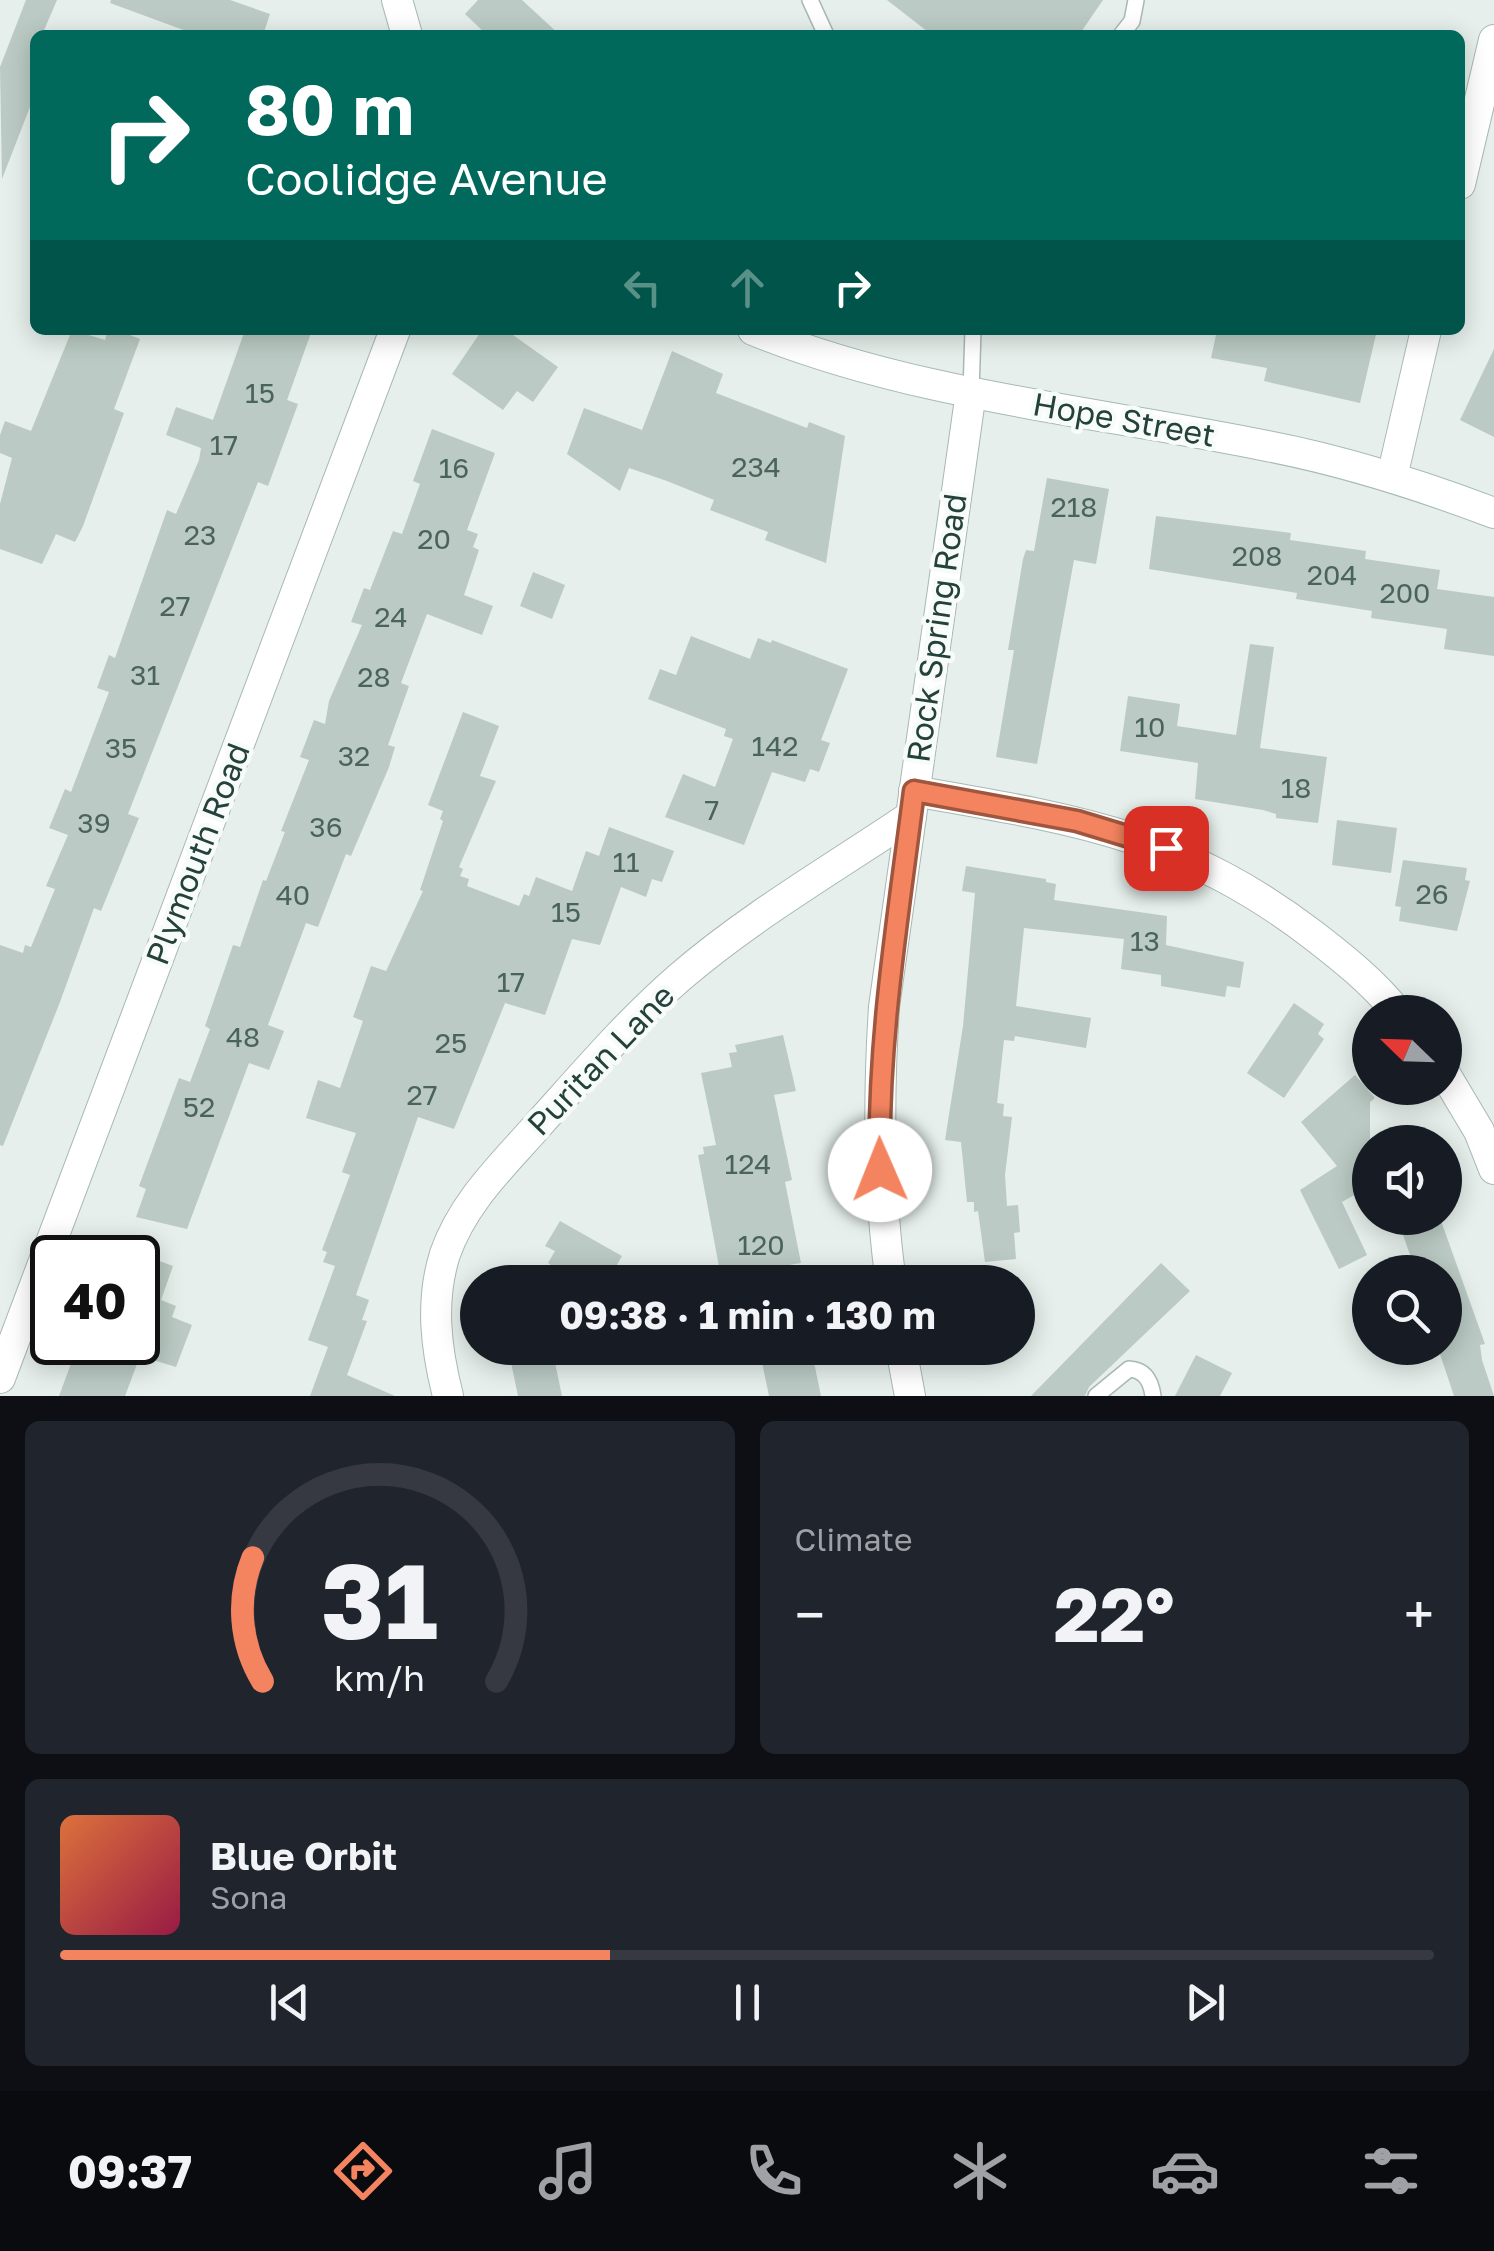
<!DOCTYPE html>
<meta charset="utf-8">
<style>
:root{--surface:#171b24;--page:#20242c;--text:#f1f3f6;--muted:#9ea1a6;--line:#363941;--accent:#f4845f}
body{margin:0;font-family:"Golos Text",sans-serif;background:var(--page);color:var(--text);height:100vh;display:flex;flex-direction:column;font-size:38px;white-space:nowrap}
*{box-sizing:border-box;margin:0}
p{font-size:32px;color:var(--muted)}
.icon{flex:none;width:55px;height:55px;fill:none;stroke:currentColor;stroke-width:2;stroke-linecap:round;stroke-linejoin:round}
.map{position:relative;height:1396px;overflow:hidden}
.sheet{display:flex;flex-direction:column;gap:25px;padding:25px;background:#0d0f14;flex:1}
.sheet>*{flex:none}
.banner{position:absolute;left:30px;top:30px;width:1435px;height:305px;border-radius:15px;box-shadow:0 5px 25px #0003;background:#00695c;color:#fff;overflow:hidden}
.needle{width:65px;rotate:293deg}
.fabs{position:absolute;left:1352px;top:995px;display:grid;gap:20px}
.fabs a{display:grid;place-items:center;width:110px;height:110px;border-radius:50%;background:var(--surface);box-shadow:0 5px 25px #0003;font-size:50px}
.speed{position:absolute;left:30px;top:1235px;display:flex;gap:20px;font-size:50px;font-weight:700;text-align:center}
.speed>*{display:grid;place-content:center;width:130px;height:130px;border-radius:50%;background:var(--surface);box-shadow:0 5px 25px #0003;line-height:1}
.speed .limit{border:5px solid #111;border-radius:15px;background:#fff;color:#111}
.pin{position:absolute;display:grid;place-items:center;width:85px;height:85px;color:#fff;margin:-42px;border-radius:20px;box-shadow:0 5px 15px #0006}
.me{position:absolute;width:110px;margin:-55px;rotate:359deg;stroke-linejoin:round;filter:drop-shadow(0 0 8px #0008)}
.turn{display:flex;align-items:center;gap:35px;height:210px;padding:0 50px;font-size:45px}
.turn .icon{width:130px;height:130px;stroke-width:2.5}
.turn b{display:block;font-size:70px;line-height:85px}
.lanes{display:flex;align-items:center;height:95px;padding:0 50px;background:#0003;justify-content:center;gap:50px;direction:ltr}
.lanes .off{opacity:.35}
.big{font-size:75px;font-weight:700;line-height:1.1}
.sheet .card{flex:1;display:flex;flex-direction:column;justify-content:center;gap:15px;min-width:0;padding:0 35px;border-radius:15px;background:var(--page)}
.sheet .dial{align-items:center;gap:0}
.dial svg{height:260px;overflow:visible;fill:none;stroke:var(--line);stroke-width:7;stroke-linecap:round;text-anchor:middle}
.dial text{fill:var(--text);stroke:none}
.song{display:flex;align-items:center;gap:30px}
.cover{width:120px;height:120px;border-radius:15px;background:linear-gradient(135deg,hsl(20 70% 55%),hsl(340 70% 35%))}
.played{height:10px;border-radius:5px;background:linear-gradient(90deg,var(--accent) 40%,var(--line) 40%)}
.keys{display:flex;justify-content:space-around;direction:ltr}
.heat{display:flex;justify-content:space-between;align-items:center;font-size:55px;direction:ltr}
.sheet .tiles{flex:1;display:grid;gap:25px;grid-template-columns:1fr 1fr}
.card:last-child{grid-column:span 2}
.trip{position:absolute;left:460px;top:1265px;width:575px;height:100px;border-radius:50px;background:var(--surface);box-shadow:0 5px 25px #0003;font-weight:700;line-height:100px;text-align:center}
.dock{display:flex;height:160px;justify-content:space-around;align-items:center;background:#090b0e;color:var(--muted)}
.dock .icon{width:70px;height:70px}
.dock .active{color:var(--accent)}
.dock b{font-size:45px;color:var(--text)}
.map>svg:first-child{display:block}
.building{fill:#bbcac4}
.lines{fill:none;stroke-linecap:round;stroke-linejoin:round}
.service-casing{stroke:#a8b8b2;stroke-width:18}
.minor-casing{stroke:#a8b8b2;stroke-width:32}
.tertiary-casing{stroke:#a8b8b2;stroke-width:32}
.secondary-casing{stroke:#a4bbb3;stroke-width:32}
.service{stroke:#fff;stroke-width:15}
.minor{stroke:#fff;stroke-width:30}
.tertiary{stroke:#fff;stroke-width:30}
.secondary{stroke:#fff;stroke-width:30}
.route-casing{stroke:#9f563e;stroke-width:25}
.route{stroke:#f4845f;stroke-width:18}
.labels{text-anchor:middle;stroke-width:9;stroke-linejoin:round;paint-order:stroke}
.number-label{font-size:28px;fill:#4a645c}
.street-label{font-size:32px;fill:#24423a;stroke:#f7fbf9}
</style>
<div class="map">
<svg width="1494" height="1396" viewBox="0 0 1494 1396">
<rect width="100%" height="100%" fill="#e6efeb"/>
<!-- building -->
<g class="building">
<polygon points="26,0 57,0 42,35 35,35 35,94 2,179 0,67"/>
<polygon points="111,0 230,0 270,14 263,35 197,35 110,3"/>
<polygon points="478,0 522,0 560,35 487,35 465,14"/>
<polygon points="887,0 1103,0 1079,35 932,35"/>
<polygon points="72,330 105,340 108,330 117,330 140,339 114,409 124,413 83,526 75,542 56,534 42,564 0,549 0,504 12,458 0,453 0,435 5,421 31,431"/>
<polygon points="245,330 312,330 287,400 298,404 268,486 258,482 128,814 139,818 101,911 94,908 60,1002 3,1146 0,1145 0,945 23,953 25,945 31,947 55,889 46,886 68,835 49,828 65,789 71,792 109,692 97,688 109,655 115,658 167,510 176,514 199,460 201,448 166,435 176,407 213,420"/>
<polygon points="482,330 506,330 558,367 533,402 517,391 503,410 452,374"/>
<polygon points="1217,330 1377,330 1360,403 1264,381 1267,368 1211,358"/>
<polygon points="1494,349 1494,437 1460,420"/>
<polygon points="672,351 723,374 716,393 807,428 809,422 845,436 826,563 765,540 768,532 710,510 714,500 667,481 629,468 620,491 567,454 584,408 642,430"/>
<polygon points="432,429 495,453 467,530 478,534 473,547 479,550 464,595 493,606 482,635 427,614 401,683 409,686 388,745 395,747 389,767 351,856 346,854 318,927 306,923 268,1025 284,1031 269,1070 249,1063 187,1229 136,1217 146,1189 139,1186 179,1078 190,1082 210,1029 205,1026 233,945 240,947 263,880 266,881 285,832 281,831 309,760 300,757 314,720 325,724 329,701 362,625 351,622 364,588 370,590 393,531 402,534 420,484 413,481"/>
<polygon points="1047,478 1109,489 1096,564 1074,560 1037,764 996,757 1014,650 1008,650 1023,559 1026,550 1034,551"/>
<polygon points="1156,516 1291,533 1290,540 1366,551 1365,559 1440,570 1437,589 1494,597 1494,656 1444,649 1447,629 1371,618 1372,611 1296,599 1297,593 1149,569"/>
<polygon points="533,572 565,585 552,619 520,606"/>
<polygon points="691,636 750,659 758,638 771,643 772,640 848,669 821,740 830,743 819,772 810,769 805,782 772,772 744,845 665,817 683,774 715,787 733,739 724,736 726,729 648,699 660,669 676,675"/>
<polygon points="1250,644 1274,647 1260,748 1327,757 1318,823 1276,818 1276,814 1263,810 1195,799 1198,763 1120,751 1128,696 1180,704 1177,726 1236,735"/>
<polygon points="463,712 499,726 480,776 496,781 459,867 463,869 460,876 469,879 467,886 519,906 524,894 529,896 536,877 572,891 586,851 599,856 609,827 674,851 662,882 652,879 646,897 621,887 600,945 572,939 545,1015 505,1003 454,1129 418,1117 356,1295 369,1300 362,1320 367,1321 347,1375 395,1396 310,1396 328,1347 308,1340 335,1266 323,1262 327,1252 322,1250 350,1175 342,1172 356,1133 306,1118 318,1080 340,1088 363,1021 353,1017 371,966 386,971 423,891 420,890 443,821 440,819 443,811 428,805"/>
<polygon points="1337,820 1397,828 1391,873 1332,865"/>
<polygon points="1403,860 1467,868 1465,880 1470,881 1457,931 1399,921 1401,907 1395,906"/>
<polygon points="966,866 1046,879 1046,882 1056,884 1054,900 1167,916 1166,945 1244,962 1240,988 1227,986 1225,997 1161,986 1161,975 1121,969 1124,939 1024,928 1016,1006 1091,1018 1086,1048 1015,1036 1014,1041 1004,1040 997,1103 1004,1104 1003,1116 1012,1117 1005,1175 1007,1206 1018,1205 1020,1232 1014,1233 1016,1259 985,1262 978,1211 974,1212 974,1202 967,1202 961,1142 945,1140 963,1026 975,893 962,891"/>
<polygon points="1294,1003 1324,1024 1318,1034 1324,1039 1284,1098 1247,1073"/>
<polygon points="783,1035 796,1091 774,1095 792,1180 785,1182 801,1263 721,1277 698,1155 704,1154 703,1147 716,1145 701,1073 732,1067 729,1053 737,1052 735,1045"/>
<polygon points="1355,1075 1375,1098 1370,1102 1370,1186 1342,1202 1367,1255 1339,1269 1300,1190 1337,1166 1301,1122"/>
<polygon points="1440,1218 1485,1344 1480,1345 1482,1360 1494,1396 1454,1396 1438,1348 1445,1348 1445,1272 1416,1272 1402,1232"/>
<polygon points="560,1221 622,1256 607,1282 551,1282 558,1270 548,1263 555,1251 545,1246"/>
<polygon points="138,1253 173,1266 161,1300 176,1306 172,1317 192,1325 176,1367 140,1356 125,1396 59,1396 79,1342 138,1342"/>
<polygon points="1161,1263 1190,1291 1089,1387 1085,1396 1031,1396"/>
<polygon points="508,1348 552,1348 562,1396 518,1396"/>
<polygon points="759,1348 811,1348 821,1396 769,1396"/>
<polygon points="1196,1355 1232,1373 1220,1396 1175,1396"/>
</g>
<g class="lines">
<!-- service casing -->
<g class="service-casing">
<g id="service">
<polyline points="810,0 826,35"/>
<polyline points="1121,35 1132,21 1136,0"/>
<polyline points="971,392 973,330"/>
<path d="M 1096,1396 L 1129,1369 C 1145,1370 1151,1381 1153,1396"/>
</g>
</g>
<!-- minor casing -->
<g class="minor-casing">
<g id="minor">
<polyline points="1460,184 1494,40"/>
<polyline points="1392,477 1426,330"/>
<path d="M 914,791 C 1073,819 1181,834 1313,935 C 1344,959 1373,982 1397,1012"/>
<polyline points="1445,1074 1479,1131 1494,1169"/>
<polyline points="0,1378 395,330"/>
<path d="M 448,1396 C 436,1349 430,1301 445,1254 C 463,1202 503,1165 538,1125 C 584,1074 628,1022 680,977 C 751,916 834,868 911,816"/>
</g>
</g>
<!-- tertiary casing -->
<g class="tertiary-casing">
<g id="tertiary">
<path d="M 891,1282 C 878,1190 878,1100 884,1007 L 971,392"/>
<polyline points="901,1348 910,1396"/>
</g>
</g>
<!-- secondary casing -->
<g class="secondary-casing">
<g id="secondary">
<polyline points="397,0 407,35"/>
<path d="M 753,330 C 916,396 1096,411 1267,446 C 1345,461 1420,485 1494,513"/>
</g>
</g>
<!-- service -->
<use href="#service" class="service"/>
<!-- minor -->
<use href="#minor" class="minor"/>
<!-- tertiary -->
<use href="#tertiary" class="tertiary"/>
<!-- secondary -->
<use href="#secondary" class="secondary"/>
</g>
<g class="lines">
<!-- route casing -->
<g class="route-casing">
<path id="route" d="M 880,1170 C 877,1042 898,918 914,791 L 1077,821 L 1166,848"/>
</g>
<!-- route -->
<use href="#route" class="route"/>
</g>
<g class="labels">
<!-- number labels -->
<g class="number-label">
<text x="260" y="403">15</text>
<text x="224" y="455">17</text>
<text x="756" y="477">234</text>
<text x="454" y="478">16</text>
<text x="1074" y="517">218</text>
<text x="200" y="545">23</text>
<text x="434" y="549">20</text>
<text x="1257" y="566">208</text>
<text x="1332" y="585">204</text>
<text x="1405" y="603">200</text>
<text x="175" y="616">27</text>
<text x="391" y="627">24</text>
<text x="145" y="685">31</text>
<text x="374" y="687">28</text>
<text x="1150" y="737">10</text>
<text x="775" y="756">142</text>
<text x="121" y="758">35</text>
<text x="354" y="766">32</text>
<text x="1296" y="798">18</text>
<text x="712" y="820">7</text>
<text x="94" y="833">39</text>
<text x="326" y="837">36</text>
<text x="626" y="872">11</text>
<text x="1432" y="904">26</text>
<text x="293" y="905">40</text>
<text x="566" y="922">15</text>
<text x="1145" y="951">13</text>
<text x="511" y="992">17</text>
<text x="243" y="1047">48</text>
<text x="451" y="1053">25</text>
<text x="422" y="1105">27</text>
<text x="199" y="1117">52</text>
<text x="748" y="1174">124</text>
<text x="761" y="1255">120</text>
</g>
<!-- street labels -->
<g class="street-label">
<text transform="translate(1124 420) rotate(10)" y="11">Hope Street</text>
<text transform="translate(937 628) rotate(-82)" y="11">Rock Spring Road</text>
<text transform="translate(198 854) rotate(-69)" y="11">Plymouth Road</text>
<text transform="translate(601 1060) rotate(-46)" y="11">Puritan Lane</text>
</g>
</g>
</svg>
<div class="fabs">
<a><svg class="needle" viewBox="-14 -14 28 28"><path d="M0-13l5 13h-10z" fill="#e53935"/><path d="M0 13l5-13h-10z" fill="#9ea1a6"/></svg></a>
<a><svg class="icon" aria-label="sound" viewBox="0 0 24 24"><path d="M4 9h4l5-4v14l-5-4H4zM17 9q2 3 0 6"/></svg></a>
<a><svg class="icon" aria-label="search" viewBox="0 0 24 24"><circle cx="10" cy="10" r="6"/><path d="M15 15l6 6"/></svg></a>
</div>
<div class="speed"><div class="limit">40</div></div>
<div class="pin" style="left:1166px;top:848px;background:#d93025"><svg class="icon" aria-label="arrive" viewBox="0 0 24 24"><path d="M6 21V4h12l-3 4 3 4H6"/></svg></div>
<svg class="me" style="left:880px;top:1170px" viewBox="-20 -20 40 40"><circle r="19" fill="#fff"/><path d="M0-13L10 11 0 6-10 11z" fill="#f4845f"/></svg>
<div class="trip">09:38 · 1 min · 130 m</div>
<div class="banner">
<div class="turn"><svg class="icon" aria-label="right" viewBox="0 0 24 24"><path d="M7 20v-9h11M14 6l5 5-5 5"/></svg><div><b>80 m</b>Coolidge Avenue</div></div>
<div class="lanes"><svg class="icon off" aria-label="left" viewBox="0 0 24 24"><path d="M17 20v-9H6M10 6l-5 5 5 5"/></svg><svg class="icon off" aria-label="ahead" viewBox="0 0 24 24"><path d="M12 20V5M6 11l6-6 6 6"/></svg><svg class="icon" aria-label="right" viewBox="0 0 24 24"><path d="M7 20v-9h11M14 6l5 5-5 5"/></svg></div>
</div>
</div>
<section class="sheet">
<div class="tiles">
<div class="card dial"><svg viewBox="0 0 100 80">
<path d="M14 69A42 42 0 1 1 86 69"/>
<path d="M14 69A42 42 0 0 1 11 31" stroke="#f4845f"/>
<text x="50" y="56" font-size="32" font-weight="700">31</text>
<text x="50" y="72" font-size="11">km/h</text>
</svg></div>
<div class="card"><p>Climate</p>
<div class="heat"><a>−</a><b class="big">22°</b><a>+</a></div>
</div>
<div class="card">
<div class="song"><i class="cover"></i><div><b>Blue Orbit</b><p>Sona</p></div></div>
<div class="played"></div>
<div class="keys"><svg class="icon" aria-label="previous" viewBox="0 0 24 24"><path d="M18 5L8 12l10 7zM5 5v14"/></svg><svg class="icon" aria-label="pause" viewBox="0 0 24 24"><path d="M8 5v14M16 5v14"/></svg><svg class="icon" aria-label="next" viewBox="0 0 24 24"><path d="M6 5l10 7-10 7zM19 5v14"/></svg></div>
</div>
</div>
</section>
<nav class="dock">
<b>09:37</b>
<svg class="icon active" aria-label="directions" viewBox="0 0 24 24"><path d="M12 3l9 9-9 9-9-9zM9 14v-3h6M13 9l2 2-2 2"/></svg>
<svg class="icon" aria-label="music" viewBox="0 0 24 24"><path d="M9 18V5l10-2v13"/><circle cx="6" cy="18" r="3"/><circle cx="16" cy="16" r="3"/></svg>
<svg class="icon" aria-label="phone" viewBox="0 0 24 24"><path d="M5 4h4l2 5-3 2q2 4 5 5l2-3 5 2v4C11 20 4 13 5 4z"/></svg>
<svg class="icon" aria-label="climate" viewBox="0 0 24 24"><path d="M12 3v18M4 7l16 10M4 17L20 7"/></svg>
<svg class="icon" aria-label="car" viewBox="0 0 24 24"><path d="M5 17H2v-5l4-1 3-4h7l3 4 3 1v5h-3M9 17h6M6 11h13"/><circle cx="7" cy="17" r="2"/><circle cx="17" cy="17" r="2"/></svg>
<svg class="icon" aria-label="filters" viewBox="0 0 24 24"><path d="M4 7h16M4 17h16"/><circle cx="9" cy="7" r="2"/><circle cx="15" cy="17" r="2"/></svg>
</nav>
